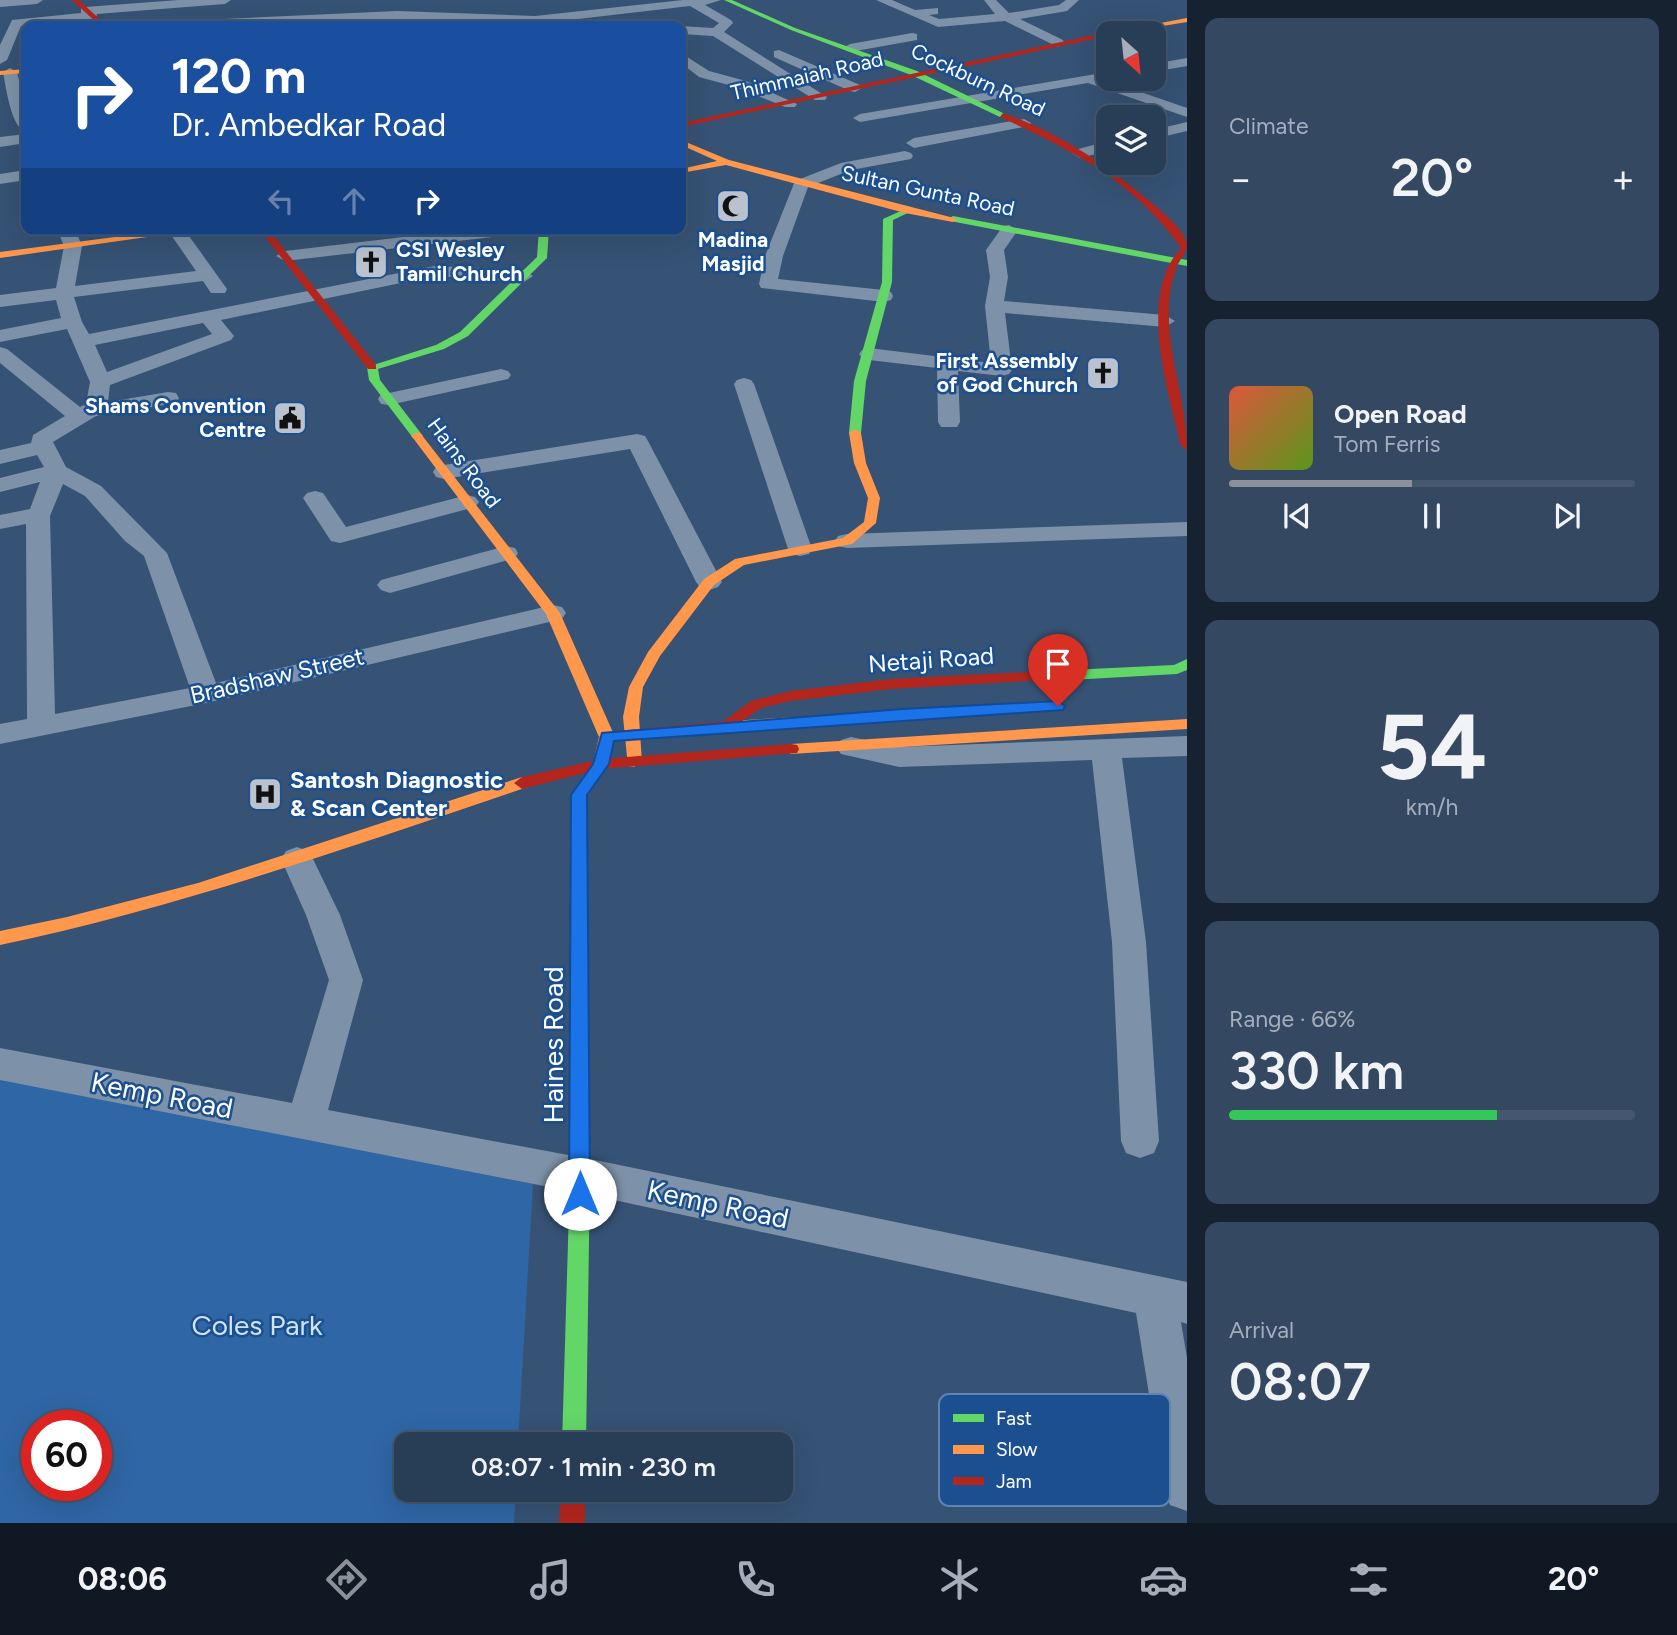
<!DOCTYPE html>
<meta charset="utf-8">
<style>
:root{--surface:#283e57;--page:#344961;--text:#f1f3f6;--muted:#a5aeba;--line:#44576d;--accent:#8c9099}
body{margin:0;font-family:Figtree,sans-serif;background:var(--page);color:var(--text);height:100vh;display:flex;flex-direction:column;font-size:26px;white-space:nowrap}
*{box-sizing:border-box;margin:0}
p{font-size:23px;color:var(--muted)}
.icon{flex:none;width:38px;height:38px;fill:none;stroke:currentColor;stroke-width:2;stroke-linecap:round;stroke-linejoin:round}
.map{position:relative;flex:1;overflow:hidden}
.panel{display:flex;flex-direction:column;gap:18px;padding:18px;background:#162230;width:490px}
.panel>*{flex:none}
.guide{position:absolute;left:21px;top:21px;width:665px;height:214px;border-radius:14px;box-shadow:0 7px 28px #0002,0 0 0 2px var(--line);background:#1a4fa0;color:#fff;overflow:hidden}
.needle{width:46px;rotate:153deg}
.controls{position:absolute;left:1096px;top:21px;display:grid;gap:14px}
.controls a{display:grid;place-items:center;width:70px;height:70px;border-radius:14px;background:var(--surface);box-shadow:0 7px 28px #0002,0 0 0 2px var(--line);font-size:35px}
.speed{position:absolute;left:21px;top:1410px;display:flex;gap:14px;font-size:35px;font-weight:700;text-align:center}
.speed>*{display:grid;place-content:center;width:91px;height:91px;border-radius:50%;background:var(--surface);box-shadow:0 7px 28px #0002,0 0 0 2px var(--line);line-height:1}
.speed .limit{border:10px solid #d22;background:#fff;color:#111}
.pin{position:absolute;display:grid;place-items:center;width:60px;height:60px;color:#fff;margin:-72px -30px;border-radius:50% 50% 50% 0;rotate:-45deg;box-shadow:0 0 7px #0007}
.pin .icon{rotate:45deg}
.me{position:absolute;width:77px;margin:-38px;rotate:0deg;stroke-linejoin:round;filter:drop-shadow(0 0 5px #0008)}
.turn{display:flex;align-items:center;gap:24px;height:147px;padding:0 35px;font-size:32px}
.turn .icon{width:91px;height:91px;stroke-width:2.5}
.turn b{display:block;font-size:49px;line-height:60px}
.lanes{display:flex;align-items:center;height:66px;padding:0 35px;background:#0003;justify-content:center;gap:35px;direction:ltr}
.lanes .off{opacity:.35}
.big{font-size:52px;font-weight:600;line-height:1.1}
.panel .card{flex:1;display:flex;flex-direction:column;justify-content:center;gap:10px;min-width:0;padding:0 24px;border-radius:14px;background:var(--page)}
.panel .dial{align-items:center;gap:0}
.dial b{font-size:91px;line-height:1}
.song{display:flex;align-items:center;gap:21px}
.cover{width:84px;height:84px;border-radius:10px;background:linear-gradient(135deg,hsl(10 70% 55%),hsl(90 70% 35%))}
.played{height:7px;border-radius:4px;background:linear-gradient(90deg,var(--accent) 45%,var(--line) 45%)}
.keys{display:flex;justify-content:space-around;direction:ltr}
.heat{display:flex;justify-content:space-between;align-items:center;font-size:38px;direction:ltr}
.charge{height:10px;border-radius:5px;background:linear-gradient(90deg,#34c759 66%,var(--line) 0)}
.trip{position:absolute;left:394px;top:1432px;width:399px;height:70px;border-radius:14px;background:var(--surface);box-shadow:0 7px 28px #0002,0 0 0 2px var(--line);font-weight:600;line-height:70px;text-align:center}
.dock{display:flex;height:112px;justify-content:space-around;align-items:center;background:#101923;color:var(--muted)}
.dock .icon{width:49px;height:49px}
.dock .on{color:var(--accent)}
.dock b{font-size:32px;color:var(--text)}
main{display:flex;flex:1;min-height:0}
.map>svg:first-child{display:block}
.green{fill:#2f66a5;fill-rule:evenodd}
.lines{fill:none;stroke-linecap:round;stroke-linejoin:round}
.street{fill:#7d92a8;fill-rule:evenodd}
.fast{fill:#63d668;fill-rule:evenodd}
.slow{fill:#ff974d;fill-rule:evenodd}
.jam{fill:#b3261e;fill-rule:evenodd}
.route{fill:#1a73e8;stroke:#114b97;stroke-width:2}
.labels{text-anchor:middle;stroke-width:5;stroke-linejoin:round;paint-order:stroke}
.far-street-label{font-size:21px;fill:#fff;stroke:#1b4f8f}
.far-poi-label{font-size:21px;font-weight:bold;fill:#fff;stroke:#1b4f8f;text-anchor:end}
.street-label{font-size:24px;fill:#fff;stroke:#1b4f8f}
.poi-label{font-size:24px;font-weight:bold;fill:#fff;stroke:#1b4f8f;text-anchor:start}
.near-street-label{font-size:28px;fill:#fff;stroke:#1b4f8f}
.near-park-label{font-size:28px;fill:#cfe3fa;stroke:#1b4f8f}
.key{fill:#1b4f8f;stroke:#5f84b1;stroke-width:2}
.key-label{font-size:19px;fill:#fff}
</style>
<main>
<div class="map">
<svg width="1187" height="1523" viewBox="0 0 1187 1523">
<rect width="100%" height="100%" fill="#365274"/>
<!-- green -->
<path class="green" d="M 0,1079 L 533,1184 L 518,1444 L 406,1444 L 406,1489 L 516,1489 L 514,1523 L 0,1523 ZM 37,1426 L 96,1426 L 96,1486 L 37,1486 Z"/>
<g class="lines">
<!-- street -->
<g class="street">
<polygon points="0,0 43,0 37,4 0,7"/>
<polygon points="179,0 231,0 225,4 97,14 96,19 92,20 21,26 7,60 0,64 0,45 12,20 81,13 81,8 85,7"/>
<polygon points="683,0 721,0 705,5 731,20 733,23 724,32 827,97 825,100 815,100 713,36 681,34 681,26 713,28 719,23 690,6 535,24 397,19 234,26 153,26 159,22 397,11 535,16"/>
<polygon points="876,0 892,0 915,10 938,8 938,14 929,15 939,19 995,14 984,0 996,0 1009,13 1059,5 1066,0 1079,0 1067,11 1020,19 1063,40 1064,43 1058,47 1005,21 938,27"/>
<polygon points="912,33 917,34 917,40 850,52 843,48 850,44"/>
<polygon points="779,50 860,85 862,88 855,92 850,91 774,57 774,51"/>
<polygon points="681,53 709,71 746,81 797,104 795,107 785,107 736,87 699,77 681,63"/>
<polygon points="1187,58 1187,66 1153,72 1153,64"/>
<path d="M 10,68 L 17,72 L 26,110 L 26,132 C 11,128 6,87 3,72 Z"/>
<polygon points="1108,72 1108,79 1113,79 1106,80 1187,108 1187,117 1088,83 860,122 853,118 860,114"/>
<polygon points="1024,119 1031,123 1029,126 914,148 906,143 914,138"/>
<polygon points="1187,122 1187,131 1153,139 1153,130"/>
<polygon points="26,134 26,143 0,147 0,137"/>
<polygon points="1108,141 1108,151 1080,158 1072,153 1075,150"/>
<polygon points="905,151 911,153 913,156 911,159 851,170 808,187 783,256 778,279 884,290 891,292 893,296 891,300 884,302 761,288 759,284 765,256 795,181 841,163"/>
<polygon points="26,170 26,180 0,184 0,174"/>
<polygon points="1009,225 1018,230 1004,250 1008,277 1004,301 1165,315 1175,321 1165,327 1005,313 1012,370 1009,374 1002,376 958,371 960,422 957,427 941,427 938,422 937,368 869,360 862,358 859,354 862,350 869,348 991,363 985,306 990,277 986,250 1003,226"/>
<path d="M 57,229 L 75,229 L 82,246 L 75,286 L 196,271 L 167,229 L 184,229 L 227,289 L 225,293 L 211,293 L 203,281 L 74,297 L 82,322 L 89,334 L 435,266 L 524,270 L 533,276 L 524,282 L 435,276 L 221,320 L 234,336 L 231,340 L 110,385 L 108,402 L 168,392 L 176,393 L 179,398 L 176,403 L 96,416 L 53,442 L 66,467 L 101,486 L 167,553 L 216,683 L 553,605 L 562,607 L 566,613 L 562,619 L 206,703 L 0,744 L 0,724 L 27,719 L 26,524 L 0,529 L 0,515 L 30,509 L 40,482 L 0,492 L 0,478 L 44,467 L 37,455 L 0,464 L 0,450 L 31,443 L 33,435 L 65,416 L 0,363 L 0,347 L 7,349 L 80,407 L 86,404 L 90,382 L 67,329 L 0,342 L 0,330 L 61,318 L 56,300 L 0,307 L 0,295 L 56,288 L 64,246 ZM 203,323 L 212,334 L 107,372 L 95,345 ZM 63,484 L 85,496 L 125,541 L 144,556 L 190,688 L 55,714 L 50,516 Z"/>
<polygon points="471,229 526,229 518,234 285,261 276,256 285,251"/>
<polygon points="501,369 508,371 511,375 508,379 389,405 381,404 378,399 381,394 389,393"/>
<polygon points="744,378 751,380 754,384 812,549 809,554 800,556 791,554 788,549 734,384 737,380"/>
<polygon points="637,434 645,436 648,441 722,582 718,587 709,590 700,587 696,582 630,449 444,479 436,477 433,472 436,467 444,465"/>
<polygon points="315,491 323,493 346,527 467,495 475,497 479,502 475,507 340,543 331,541 303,498 307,493"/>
<polygon points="1187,522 1187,536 847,548 838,546 835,541 838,536 847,534"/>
<polygon points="506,546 515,548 518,553 515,558 390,593 381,590 377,585 381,580"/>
<polygon points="1187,736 1187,756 1122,758 1146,942 1159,1141 1154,1153 1140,1158 1126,1153 1121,1141 1112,942 1092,760 899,767 841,754 836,747 841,740 851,737 899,747"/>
<polygon points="297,847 308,851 313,859 340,915 363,980 328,1110 600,1161 1187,1282 1187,1324 1181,1322 1187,1358 1187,1511 1170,1505 1164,1488 1136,1313 600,1197 0,1080 0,1048 292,1103 329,980 306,915 281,859 286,851"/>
</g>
<!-- fast -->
<g class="fast">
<polygon points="724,0 732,0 795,28 917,71 1007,115 1000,117 911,75 791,30"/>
<polygon points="905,209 912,211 893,220 892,282 866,381 861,433 855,437 849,433 854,381 882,282 883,219"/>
<polygon points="953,216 1187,260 1187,266 950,221 948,219"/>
<polygon points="539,229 549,229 547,258 468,336 444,349 378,369 380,380 423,436 417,440 413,438 369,380 367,367 436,345 460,332 537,257"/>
<polygon points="1187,659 1187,670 1177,674 1070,680 1063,675 1070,670 1174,665"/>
<polygon points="579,930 585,932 588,937 590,1175 586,1444 562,1444 570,1175 570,937 573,932"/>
</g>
<!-- slow -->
<g class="slow">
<polygon points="1187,18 1187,22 1120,33 1107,33"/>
<polygon points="26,69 26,73 0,75 0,71"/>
<polygon points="681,140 729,160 958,219 953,222 905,213 726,165 681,173 681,169 717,161 681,145"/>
<polygon points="176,229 203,229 0,258 0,252"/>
<polygon points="855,429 861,433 866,463 880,498 876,523 852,544 744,565 714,585 660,656 643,687 639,717 642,762 634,767 628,766 623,717 629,687 648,652 704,579 735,559 843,538 864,522 868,498 854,463 849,433"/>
<polygon points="417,432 421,434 560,613 615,737 609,764 587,796 588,937 585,942 579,944 573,942 570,937 571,795 593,763 599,737 546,614 413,438 411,436"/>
<polygon points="1052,702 1060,707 1057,710 728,731 720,726 728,721"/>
<polygon points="1187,719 1187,729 791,754 783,749 791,744"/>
<path d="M 522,777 L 528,779 L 530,783 L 528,787 C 353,846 180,907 0,945 L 0,931 L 67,917 L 198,883 Z"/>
</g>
<!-- jam -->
<g class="jam">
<polygon points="72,0 79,0 107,26 100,26"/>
<polygon points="1108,32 1111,33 1108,33 1108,36 681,127 681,123"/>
<path d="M 1003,113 C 1058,132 1104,163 1148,200 C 1161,211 1181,226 1187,243 C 1187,253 1181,258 1177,266 C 1172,279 1169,294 1169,308 C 1167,356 1187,402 1187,450 L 1181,446 C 1168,391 1137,295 1181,248 C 1135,182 1072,150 1000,117 Z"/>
<polygon points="259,229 268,229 376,365 376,369 368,369"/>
<polygon points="1070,670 1075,672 1077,675 1075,678 891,689 790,701 761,708 728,731 607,742 599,737 607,732 724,721 751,701 790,691 891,679"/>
<polygon points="791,744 797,745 799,749 797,753 601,769 522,789 514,783 522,777 601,759"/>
<polygon points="561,1489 585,1489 585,1523 559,1523"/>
</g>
</g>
<!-- route -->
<polygon class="route" points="1058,701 1065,706 1063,710 614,741 609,764 587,795 590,1194 587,1201 580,1203 572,1201 569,1194 571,795 593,764 602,733 903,709"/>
<!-- icons -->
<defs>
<g id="mosque-square" transform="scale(1.75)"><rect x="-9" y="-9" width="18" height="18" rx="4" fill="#b9c2ce" stroke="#1b4f8f"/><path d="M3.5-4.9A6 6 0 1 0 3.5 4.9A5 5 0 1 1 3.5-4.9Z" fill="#111"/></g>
<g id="church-square" transform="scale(1.75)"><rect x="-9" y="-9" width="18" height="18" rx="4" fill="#b9c2ce" stroke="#1b4f8f"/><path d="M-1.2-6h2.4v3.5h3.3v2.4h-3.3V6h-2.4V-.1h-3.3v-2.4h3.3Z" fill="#111"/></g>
<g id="civic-square" transform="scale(1.75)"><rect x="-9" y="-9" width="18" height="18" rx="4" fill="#b9c2ce" stroke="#1b4f8f"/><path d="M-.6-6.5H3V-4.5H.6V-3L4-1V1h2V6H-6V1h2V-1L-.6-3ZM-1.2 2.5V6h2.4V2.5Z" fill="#111"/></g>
<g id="hospital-square" transform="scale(1.75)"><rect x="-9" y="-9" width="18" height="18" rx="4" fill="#b9c2ce" stroke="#1b4f8f"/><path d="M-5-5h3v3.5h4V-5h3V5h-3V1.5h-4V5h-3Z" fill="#111"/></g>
</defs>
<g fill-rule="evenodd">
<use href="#mosque-square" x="733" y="206"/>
<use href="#church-square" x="371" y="262"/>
<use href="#church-square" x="1103" y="373"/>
<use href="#civic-square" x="290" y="418"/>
<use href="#hospital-square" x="265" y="794"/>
</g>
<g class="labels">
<!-- far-street labels -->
<g class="far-street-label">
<text transform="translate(807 76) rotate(-13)" y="7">Thimmaiah Road</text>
<text transform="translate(978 80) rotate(25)" y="7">Cockburn Road</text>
<text transform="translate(928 191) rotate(12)" y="7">Sultan Gunta Road</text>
<text transform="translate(464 463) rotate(53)" y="7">Hains Road</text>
</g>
<!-- far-poi labels -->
<g class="far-poi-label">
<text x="733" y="247" text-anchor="middle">Madina<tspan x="733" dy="24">Masjid</tspan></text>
<text x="396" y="257" text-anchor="start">CSI Wesley<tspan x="396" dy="24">Tamil Church</tspan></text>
<text x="1078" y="368">First Assembly<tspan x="1078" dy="24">of God Church</tspan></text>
<text x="266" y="413">Shams Convention<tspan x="266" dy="24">Centre</tspan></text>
</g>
<!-- street labels -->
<g class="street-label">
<text transform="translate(931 660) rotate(-4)" y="8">Netaji Road</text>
<text transform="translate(277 676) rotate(-13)" y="8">Bradshaw Street</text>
</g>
<!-- poi labels -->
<g class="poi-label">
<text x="290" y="788">Santosh Diagnostic<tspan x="290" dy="28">&amp; Scan Center</tspan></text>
</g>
<!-- near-street labels -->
<g class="near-street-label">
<text transform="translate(553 1045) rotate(-90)" y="10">Haines Road</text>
<text transform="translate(162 1095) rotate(11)" y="10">Kemp Road</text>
<text transform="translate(718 1204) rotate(12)" y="10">Kemp Road</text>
</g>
<!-- near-park labels -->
<g class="near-park-label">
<text x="257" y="1335">Coles Park</text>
</g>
</g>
<!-- legend -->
<rect x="939" y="1394" width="231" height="112" rx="10" class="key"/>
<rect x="953" y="1414" width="31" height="8" fill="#63d668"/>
<rect x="953" y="1445" width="31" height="9" fill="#ff974d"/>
<rect x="953" y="1477" width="31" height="8" fill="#b3261e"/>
<g class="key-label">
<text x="996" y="1425">Fast</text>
<text x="996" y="1456">Slow</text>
<text x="996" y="1488">Jam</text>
</g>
</svg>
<div class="controls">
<a><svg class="needle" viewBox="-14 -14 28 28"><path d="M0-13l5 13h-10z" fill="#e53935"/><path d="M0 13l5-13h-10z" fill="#a5aeba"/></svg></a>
<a><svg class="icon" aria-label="layers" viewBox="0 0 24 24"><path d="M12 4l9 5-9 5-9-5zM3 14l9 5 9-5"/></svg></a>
</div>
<div class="speed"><div class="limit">60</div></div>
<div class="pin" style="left:1058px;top:706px;background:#d93025"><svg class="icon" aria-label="arrive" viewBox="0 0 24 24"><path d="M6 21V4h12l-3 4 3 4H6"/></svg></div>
<svg class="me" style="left:580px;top:1194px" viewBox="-20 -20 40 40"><circle r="19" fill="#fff"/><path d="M0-13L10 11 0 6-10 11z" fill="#1a73e8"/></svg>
<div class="trip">08:07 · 1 min · 230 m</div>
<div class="guide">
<div class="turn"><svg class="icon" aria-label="right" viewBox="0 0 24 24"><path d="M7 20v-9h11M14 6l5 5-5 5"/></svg><div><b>120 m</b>Dr. Ambedkar Road</div></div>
<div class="lanes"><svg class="icon off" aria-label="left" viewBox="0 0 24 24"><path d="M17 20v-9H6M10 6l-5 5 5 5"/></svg><svg class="icon off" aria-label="ahead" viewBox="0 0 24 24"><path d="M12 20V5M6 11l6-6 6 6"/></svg><svg class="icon" aria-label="right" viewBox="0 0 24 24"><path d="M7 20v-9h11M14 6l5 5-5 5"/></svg></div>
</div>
</div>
<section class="panel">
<div class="card"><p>Climate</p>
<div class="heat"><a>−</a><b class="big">20°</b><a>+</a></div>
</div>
<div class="card">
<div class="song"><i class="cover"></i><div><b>Open Road</b><p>Tom Ferris</p></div></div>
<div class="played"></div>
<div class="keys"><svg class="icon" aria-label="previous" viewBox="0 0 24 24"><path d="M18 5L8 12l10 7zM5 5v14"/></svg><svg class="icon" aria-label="pause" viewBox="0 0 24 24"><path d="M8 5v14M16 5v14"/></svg><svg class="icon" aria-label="next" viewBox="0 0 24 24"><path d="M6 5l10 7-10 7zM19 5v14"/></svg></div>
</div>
<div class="card dial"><b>54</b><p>km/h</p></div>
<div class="card"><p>Range · 66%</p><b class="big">330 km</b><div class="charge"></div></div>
<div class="card"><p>Arrival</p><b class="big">08:07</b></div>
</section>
</main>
<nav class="dock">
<b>08:06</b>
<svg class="icon on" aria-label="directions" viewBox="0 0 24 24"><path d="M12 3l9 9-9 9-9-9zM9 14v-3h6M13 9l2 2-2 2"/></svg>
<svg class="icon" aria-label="music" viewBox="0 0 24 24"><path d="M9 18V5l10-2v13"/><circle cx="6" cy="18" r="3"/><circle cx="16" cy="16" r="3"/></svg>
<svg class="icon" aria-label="phone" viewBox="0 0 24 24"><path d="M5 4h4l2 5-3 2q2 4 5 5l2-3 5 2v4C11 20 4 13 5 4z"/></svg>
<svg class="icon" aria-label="climate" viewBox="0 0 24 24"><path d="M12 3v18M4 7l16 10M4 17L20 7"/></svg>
<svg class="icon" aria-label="car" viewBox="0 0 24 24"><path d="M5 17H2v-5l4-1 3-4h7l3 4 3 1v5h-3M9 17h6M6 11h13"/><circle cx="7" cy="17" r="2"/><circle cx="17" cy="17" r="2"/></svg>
<svg class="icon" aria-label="filters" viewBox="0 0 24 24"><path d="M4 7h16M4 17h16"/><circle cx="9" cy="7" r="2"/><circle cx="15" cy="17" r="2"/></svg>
<b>20°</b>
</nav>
